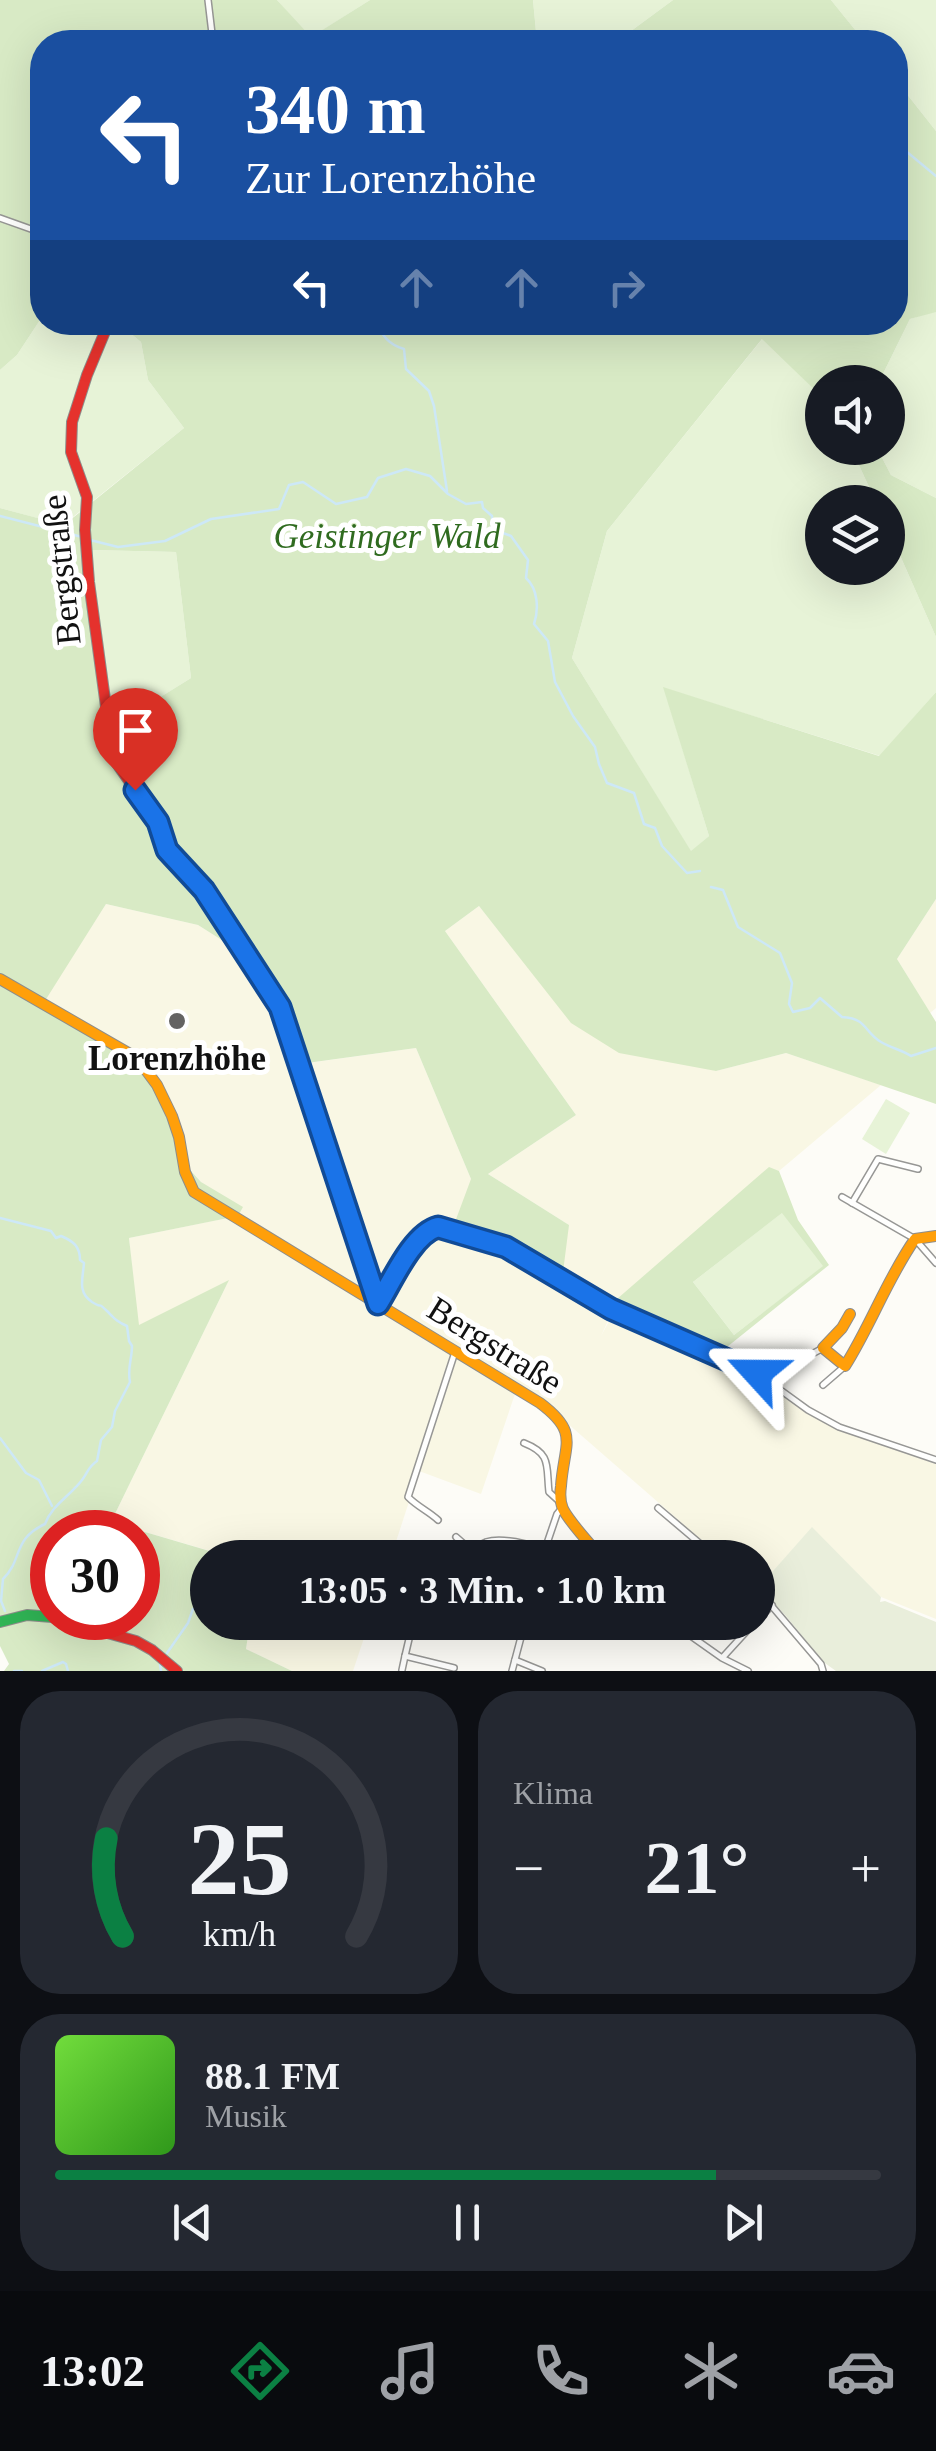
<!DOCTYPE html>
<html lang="de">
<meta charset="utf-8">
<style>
:root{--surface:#171b24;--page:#242831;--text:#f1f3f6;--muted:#9ea1a6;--line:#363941;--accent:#0b8043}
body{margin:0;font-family:"Times New Roman",serif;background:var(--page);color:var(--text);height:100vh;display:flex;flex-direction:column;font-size:38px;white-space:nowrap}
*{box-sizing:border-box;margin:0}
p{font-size:32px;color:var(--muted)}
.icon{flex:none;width:55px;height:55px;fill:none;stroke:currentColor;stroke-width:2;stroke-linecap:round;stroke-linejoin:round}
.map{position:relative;height:1671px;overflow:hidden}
.drawer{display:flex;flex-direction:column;gap:20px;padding:20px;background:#0d0f14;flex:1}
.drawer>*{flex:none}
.hud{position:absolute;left:30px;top:30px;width:878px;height:305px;border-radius:40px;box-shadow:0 10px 40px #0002;background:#1a4fa0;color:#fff;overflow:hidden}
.buttons{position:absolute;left:805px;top:365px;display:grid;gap:20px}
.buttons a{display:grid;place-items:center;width:100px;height:100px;border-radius:50%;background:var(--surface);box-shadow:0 10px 40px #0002;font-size:50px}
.speed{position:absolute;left:30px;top:1510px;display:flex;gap:20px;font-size:50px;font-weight:700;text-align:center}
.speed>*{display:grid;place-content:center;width:130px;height:130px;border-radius:50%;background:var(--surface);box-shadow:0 10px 40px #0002;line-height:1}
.speed .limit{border:15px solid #d22;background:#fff;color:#111}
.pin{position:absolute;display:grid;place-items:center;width:85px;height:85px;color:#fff;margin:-102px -42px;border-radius:50% 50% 50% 0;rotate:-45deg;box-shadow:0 0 10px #0007}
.pin .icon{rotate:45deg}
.me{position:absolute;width:110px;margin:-55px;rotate:294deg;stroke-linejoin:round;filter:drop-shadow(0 0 8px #0008)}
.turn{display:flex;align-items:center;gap:35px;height:210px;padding:0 50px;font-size:45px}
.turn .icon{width:130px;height:130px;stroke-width:2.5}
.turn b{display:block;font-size:70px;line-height:85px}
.lanes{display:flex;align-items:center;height:95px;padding:0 50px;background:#0003;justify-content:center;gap:50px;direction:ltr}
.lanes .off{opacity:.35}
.big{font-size:75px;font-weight:700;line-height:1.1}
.drawer .card{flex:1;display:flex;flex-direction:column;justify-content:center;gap:15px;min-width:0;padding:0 35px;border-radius:40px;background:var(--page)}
.drawer .dial{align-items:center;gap:0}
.dial svg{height:260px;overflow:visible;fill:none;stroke:var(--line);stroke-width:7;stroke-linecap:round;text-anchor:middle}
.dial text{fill:var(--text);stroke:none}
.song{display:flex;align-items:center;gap:30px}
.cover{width:120px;height:120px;border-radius:15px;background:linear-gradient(135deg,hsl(100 70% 55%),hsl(110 70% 35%))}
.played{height:10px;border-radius:5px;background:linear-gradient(90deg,var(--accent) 80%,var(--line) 80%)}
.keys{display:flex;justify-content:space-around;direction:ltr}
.heat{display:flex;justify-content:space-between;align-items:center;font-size:55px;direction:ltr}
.drawer .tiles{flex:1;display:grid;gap:20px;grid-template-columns:1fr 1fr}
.card:last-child{grid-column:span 2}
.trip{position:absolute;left:190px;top:1540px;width:585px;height:100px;border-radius:50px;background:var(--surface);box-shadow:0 10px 40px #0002;font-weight:700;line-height:100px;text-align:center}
.tab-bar{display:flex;height:160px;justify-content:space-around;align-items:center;background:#090b0e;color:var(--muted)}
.tab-bar .icon{width:70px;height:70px}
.tab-bar .current{color:var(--accent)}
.tab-bar b{font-size:45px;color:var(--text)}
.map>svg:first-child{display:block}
.farmland{fill:#f9f7e4}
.green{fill:#e7f3d7}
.forest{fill:#d8eac5;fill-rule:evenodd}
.cemetery{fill:#e9eedb}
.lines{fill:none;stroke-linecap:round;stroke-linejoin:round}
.stream{stroke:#cde8f7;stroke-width:2.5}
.street-casing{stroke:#979795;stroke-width:8}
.fast-casing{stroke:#8e8d8b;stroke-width:12}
.slow-casing{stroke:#8e8d8b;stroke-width:12}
.jam-casing{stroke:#8e8d8b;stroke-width:12}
.street{stroke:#fffffe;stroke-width:5}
.fast{stroke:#30b455;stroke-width:10}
.slow{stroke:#ff9f0a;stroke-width:10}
.jam{stroke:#e5322d;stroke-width:10}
.route-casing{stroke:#114b97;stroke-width:25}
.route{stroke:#1a73e8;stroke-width:18}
.poi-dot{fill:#646362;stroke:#fff;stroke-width:4}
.labels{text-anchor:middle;stroke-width:10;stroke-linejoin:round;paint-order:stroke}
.park-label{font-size:35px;font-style:italic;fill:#2f6b1f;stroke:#fff}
.street-label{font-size:35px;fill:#111;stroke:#fff}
.poi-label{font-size:35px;font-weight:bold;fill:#111;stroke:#fff}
</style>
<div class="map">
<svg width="936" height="1671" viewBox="0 0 936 1671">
<rect width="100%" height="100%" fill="#fdfcf7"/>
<!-- farmland -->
<g class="farmland">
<polygon points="936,899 936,1008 930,1013 897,959"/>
<polygon points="106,904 198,925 266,968 308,1063 416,1048 471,1179 569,1225 488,1174 576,1115 445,931 479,906 571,1022 716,1071 786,1053 881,1085 779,1171 769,1168 618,1299 601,1336 615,1310 757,1373 808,1412 839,1430 936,1464 936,1619 881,1597 812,1528 759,1587 758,1558 721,1557 559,1416 516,1391 481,1494 419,1471 391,1557 231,1557 111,1522 228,1282 138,1326 129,1238 237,1216 201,1182 42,1004"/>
<polygon points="250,1623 369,1623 353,1671 292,1671 246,1649"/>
</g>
<!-- green -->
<g class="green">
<polygon points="277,0 370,0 310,38"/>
<polygon points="533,0 673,0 616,42 537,42"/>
<polygon points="831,0 936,0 936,131 895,79 895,42 865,42"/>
<polygon points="935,311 936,312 936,498 891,475 877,448 888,448 888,382 879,382 910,319"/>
<polygon points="42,317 42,322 118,323 141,342 148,380 184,428 63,525 0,508 0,370 17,355"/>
<polygon points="763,338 822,397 822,448 851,448 876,502 822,502 822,568 888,568 888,528 936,637 936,692 880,756 664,688 709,836 691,852 572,658 607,531"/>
<polygon points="92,550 176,552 191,678 108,730"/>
<polygon points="886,1099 910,1113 886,1154 862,1139"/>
<polygon points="783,1212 824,1266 734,1335 693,1282"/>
</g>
<!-- forest -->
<g class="forest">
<polygon points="0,0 277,0 311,37 370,0 533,0 537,42 42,42 42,317 17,355 0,370"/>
<polygon points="673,0 831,0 865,42 616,42"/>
<path d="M 895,79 L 936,131 L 936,312 L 910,319 L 879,382 L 822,382 L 822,397 L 762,339 L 607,531 L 572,658 L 691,851 L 709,836 L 663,687 L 879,756 L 936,692 L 936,899 L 897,959 L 936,1022 L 936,1104 L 786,1053 L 716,1071 L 619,1053 L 571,1023 L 479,906 L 445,931 L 576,1115 L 488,1174 L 569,1225 L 562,1280 L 506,1247 L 452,1230 L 471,1179 L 416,1048 L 307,1063 L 266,968 L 198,925 L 106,904 L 43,1004 L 117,1045 L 153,1076 L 163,1096 L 182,1161 L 201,1182 L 243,1207 L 238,1216 L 129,1238 L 139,1325 L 229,1280 L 111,1522 L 230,1557 L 208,1558 L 208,1622 L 250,1623 L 246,1649 L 292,1671 L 4,1671 L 9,1664 L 0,1646 L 0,508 L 64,525 L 184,428 L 148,380 L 141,342 L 118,323 L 895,322 ZM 92,550 L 176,552 L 191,678 L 109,729 ZM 52,1532 L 138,1532 L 138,1618 L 52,1618 Z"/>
<polygon points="851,448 877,448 891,475 936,498 936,637 888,528 888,502 876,502"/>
<path d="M 769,1167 L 779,1171 L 798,1220 L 829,1265 L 727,1347 L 617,1299 ZM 782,1213 L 823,1266 L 734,1335 L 693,1282 Z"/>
</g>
<!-- cemetery -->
<polygon class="cemetery" points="812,1527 881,1597 880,1602 885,1601 936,1622 936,1671 836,1671 822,1661 786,1616 759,1587"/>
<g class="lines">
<!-- stream -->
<g class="stream">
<polyline points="895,142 936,176"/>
<path d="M 378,322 C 381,336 390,345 404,349 L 406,369 L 429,391 L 434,406 L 447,491"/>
<polyline points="0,516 82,537"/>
<path d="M 90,540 L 118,547 L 165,541 L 211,519 L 279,509 L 289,485 L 303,482 L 336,504 L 367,497 L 378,478 L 406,469 L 430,476 L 448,494 L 466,504 L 482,502 L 483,508 L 492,516 L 492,529 L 511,536 L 528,560 L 526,578 C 538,589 539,609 534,624 L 548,641 L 555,682 L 573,716 L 595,747 L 599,764 L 607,783 L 634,793 L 644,824 L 655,828 L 662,846 L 687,873 L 700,871"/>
<path d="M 711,887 L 723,890 L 738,927 L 780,953 L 792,983 L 789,1004 L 793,1012 L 810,1008 L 820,998 L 842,1017 C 867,1018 864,1032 881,1042 C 891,1048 902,1050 911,1056 L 936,1048"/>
<path d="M 0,1218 L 51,1231 L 56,1238 L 61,1236 C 73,1241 80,1246 80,1260 L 84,1263 C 83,1278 77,1292 92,1302 C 105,1310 95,1300 107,1311 C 114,1318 117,1322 127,1326 L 129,1341 L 132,1346 C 132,1359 127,1369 130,1382 L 115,1411 L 112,1427 L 101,1440 L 97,1461 C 88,1467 88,1472 82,1480 C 70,1496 52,1505 45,1524 C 12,1539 23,1560 3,1579 L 1,1601 L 5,1611"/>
<polyline points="0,1438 26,1473 39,1480 52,1506"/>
<polyline points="167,1653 188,1623 193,1609"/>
<polyline points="160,1665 161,1671"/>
<polyline points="14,1671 22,1671"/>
<polyline points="42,1671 63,1662 66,1664 68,1671"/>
</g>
<!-- street casing -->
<g class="street-casing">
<g id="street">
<polyline points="208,0 213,42"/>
<polyline points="0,218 42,233"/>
<polyline points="842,1197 915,1239 936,1263"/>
<polyline points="852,1203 878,1159 918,1169"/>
<polyline points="378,1304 418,1239 428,1229 437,1227 450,1229 506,1247 611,1309 757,1373 808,1410 839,1427 936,1460"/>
<polyline points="790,1366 823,1348"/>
<polyline points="823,1385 845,1366"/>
<path d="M 524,1443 C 552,1454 546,1466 549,1492 L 560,1502"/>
<polyline points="658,1508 717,1558"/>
<path d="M 438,1520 C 428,1511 418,1507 408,1497 L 455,1352"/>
<polyline points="456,1537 472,1551"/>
<path d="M 466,1558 C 472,1552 478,1545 486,1542 C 502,1537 528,1544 544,1549"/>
<polyline points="542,1558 557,1514 562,1508"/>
<polyline points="758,1590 821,1664 823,1671"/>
<polyline points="758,1620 772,1605"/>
<polyline points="413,1622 405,1656 454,1668"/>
<polyline points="671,1622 722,1658 748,1671"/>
<polyline points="723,1657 755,1622"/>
<polyline points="515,1660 542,1671"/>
<polyline points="402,1670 405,1656"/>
<polyline points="512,1671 525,1622"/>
</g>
</g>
<!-- fast casing -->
<g class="fast-casing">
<polyline id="fast" points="0,1622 27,1615 52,1617"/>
</g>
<!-- slow casing -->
<g class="slow-casing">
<g id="slow">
<path d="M 0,979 L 137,1058 L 157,1085 L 172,1116 L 179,1137 L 185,1172 L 194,1192 L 540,1403 C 580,1433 564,1443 561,1486 C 560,1493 560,1502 563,1509 C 570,1523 591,1545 602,1558"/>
<polyline points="262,979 280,1007 378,1304"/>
<path d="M 850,1314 L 842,1328 L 823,1348 L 845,1366 C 871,1325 887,1279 915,1239 L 936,1236"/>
</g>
</g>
<!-- jam casing -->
<g class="jam-casing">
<g id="jam">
<polyline points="109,322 87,375 72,422 71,452 87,497 85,530 89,582 113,758 157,821 167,850 204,890 262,979"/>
<polyline points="54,1618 136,1641 152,1650 177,1671"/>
</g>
</g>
<!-- street -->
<use href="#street" class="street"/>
<!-- fast -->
<use href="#fast" class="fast"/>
<!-- slow -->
<use href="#slow" class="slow"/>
<!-- jam -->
<use href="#jam" class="jam"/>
</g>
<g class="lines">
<!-- route casing -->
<g class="route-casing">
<path id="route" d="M 135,790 L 158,822 L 167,850 L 204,890 L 280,1007 L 378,1304 C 392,1282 412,1234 438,1227 L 506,1247 L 611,1309 L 757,1373"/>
</g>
<!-- route -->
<use href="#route" class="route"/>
</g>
<!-- markers -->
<circle class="poi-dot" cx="177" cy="1021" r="10"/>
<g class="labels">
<!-- park labels -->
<g class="park-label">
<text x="387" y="548">Geistinger Wald</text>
</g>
<!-- street labels -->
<g class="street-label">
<text transform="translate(61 570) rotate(-96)" y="12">Bergstraße</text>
<text transform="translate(495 1345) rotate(32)" y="12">Bergstraße</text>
</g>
<!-- poi labels -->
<g class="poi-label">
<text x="177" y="1070">Lorenzhöhe</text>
</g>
</g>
</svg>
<div class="buttons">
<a><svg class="icon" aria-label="sound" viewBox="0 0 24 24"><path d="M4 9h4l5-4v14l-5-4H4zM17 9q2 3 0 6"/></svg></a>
<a><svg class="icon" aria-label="layers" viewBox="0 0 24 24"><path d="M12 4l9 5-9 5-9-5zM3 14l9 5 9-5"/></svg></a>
</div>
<div class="speed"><div class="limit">30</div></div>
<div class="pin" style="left:135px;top:790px;background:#d93025"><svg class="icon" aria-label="arrive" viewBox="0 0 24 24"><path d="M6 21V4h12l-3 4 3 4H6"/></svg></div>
<svg class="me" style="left:757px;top:1373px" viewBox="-20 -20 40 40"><path d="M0-17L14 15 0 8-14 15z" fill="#1a73e8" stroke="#fff" stroke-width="4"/></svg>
<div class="trip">13:05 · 3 Min. · 1.0 km</div>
<div class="hud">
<div class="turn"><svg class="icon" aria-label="left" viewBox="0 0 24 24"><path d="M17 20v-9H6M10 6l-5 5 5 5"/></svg><div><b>340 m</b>Zur Lorenzhöhe</div></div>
<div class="lanes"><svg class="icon" aria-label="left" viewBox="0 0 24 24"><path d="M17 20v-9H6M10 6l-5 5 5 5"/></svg><svg class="icon off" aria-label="ahead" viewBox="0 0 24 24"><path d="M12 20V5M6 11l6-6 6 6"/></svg><svg class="icon off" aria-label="ahead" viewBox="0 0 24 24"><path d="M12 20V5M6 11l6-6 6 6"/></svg><svg class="icon off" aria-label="right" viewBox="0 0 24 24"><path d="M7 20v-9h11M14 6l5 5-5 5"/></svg></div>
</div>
</div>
<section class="drawer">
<div class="tiles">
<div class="card dial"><svg viewBox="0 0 100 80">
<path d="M14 69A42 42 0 1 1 86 69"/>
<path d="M14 69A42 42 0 0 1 9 39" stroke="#0b8043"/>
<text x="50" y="56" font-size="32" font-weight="700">25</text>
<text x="50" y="72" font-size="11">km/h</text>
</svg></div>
<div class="card"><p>Klima</p>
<div class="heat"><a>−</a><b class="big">21°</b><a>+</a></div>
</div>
<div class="card">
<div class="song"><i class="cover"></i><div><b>88.1 FM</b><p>Musik</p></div></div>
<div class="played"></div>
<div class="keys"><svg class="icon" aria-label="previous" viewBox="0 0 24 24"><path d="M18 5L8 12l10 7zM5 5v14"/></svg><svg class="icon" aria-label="pause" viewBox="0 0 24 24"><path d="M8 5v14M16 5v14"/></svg><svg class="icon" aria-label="next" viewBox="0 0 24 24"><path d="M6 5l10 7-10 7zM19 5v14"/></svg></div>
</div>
</div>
</section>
<nav class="tab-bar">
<b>13:02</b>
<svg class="icon current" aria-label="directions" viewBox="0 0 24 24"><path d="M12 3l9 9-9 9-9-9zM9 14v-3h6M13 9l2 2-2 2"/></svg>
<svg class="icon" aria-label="music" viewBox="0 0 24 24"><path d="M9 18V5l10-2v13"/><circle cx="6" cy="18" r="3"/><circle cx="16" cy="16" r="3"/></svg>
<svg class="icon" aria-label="phone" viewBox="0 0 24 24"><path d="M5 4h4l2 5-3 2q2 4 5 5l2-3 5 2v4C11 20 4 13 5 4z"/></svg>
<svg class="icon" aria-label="climate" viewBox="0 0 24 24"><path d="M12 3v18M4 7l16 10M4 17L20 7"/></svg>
<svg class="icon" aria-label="car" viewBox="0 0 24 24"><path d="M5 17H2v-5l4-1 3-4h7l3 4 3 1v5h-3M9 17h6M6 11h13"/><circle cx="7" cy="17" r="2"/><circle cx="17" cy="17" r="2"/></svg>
</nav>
